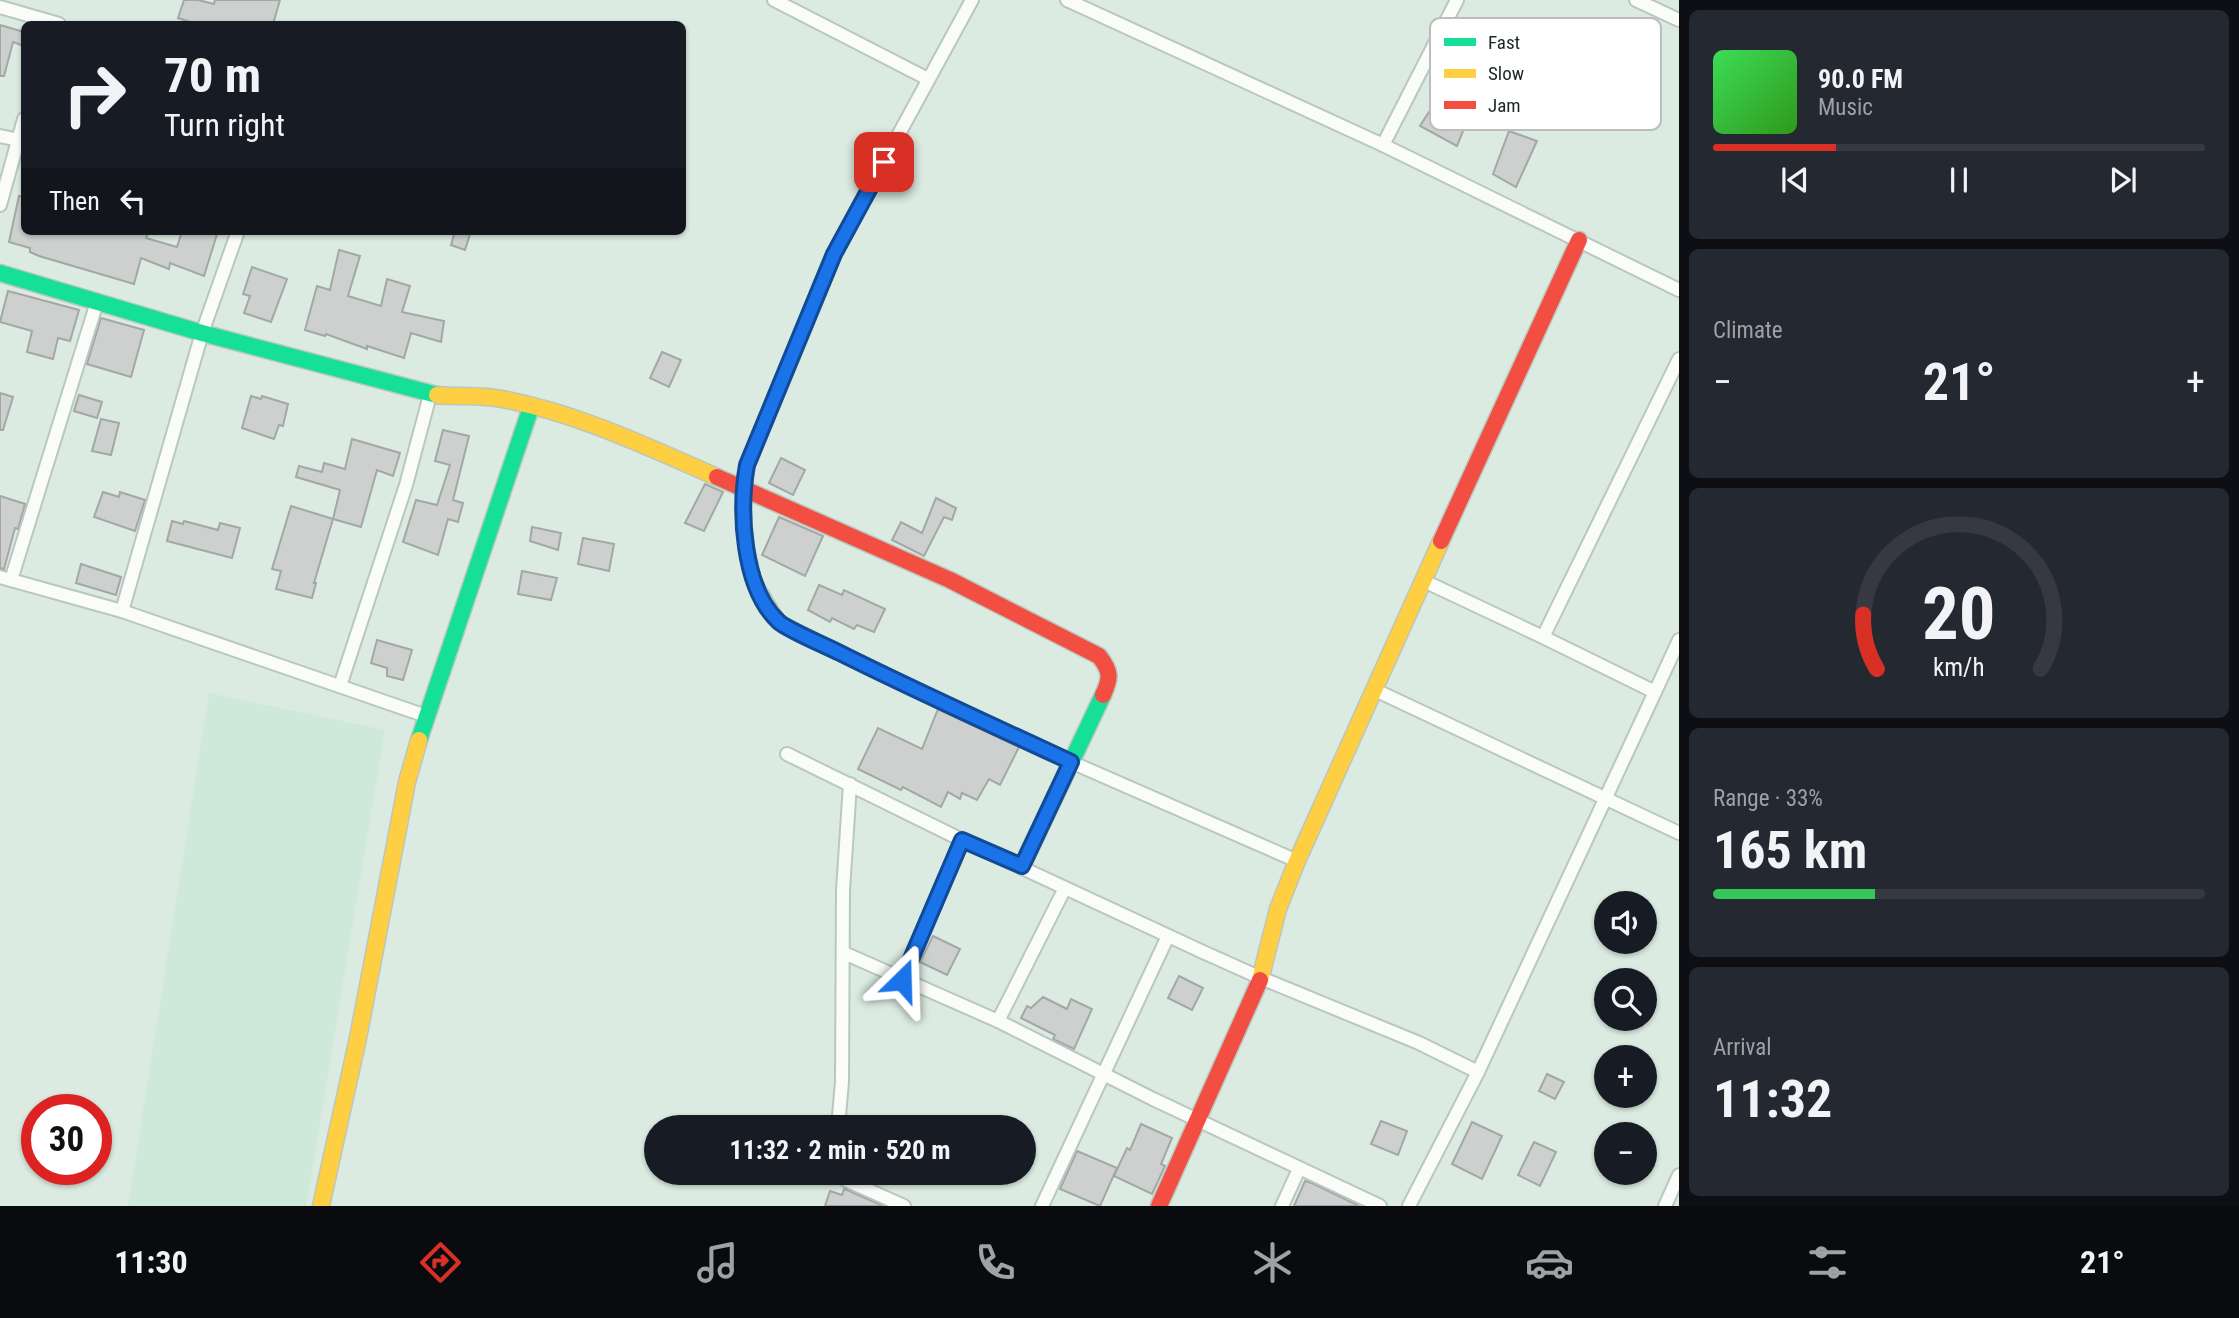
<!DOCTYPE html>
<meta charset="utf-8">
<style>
:root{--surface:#171b24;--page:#242831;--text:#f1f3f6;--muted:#9ea1a6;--line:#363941;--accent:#d93025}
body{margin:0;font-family:"Roboto Condensed",sans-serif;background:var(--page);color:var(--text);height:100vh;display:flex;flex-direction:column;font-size:26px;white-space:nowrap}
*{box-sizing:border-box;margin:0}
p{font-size:23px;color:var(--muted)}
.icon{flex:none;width:38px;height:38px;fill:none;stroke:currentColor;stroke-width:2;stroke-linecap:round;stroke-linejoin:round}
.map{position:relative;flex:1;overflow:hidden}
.drawer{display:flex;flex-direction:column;gap:10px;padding:10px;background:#0d0f14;width:560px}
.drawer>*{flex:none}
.guide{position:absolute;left:21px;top:21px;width:665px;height:214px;border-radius:10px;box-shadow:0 2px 5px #0004;background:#171b24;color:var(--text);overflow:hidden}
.fabs{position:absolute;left:1594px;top:891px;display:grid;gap:14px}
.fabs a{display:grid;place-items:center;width:63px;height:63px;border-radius:50%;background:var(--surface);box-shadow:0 2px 5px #0004;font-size:35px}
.speed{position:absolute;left:21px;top:1094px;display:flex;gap:14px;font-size:35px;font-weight:700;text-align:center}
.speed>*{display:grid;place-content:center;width:91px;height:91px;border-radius:50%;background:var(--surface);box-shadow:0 2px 5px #0004;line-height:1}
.speed .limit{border:10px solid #d22;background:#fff;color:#111}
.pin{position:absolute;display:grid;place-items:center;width:60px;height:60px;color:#fff;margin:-30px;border-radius:14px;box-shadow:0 4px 10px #0006}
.me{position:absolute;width:77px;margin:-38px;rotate:22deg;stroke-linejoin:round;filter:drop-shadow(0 0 5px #0008)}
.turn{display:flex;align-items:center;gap:24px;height:147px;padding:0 28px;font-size:32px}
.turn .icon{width:91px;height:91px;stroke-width:2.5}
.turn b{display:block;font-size:49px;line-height:60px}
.then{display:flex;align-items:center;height:66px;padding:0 28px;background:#0003;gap:14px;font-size:26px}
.big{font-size:52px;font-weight:700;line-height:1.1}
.drawer .widget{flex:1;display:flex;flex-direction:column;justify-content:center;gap:10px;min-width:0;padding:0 24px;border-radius:10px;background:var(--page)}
.drawer .dial{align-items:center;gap:0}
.dial svg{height:182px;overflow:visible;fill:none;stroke:var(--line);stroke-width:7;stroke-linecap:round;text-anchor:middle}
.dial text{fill:var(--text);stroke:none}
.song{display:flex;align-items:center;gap:21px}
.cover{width:84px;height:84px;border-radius:10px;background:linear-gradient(135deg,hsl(130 70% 55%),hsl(110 70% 35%))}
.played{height:7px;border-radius:4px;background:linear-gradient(90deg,var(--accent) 25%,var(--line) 25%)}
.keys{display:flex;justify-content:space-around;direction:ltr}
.heat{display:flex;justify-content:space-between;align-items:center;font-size:38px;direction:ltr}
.charge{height:10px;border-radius:5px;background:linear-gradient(90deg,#34c759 33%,var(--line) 0)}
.trip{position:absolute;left:644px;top:1115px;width:392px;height:70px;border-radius:35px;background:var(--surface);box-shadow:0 2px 5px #0004;font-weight:700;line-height:70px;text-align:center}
.menu{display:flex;height:112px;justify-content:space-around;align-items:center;background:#090b0e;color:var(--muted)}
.menu .icon{width:49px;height:49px}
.menu .active{color:var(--accent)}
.menu b{font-size:32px;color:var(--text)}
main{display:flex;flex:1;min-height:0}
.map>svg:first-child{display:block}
.built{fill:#cee9d9}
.building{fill:#cdd0cf;stroke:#a3a7a6;stroke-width:2}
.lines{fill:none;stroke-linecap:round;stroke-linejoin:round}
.street-casing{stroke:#bac7bf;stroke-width:16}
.fast-casing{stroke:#bac7bf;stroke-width:19}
.slow-casing{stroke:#bac7bf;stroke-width:19}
.jam-casing{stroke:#bac7bf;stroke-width:19}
.street{stroke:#fafcfa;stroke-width:12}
.fast{stroke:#16e098;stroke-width:16}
.slow{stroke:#ffcf43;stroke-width:16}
.jam{stroke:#f24e42;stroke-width:16}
.route-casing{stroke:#114b97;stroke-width:18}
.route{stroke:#1a73e8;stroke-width:12}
.key{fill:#fff;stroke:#bbbebc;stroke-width:2}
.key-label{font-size:19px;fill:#1c2721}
</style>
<main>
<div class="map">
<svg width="1679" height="1206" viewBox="0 0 1679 1206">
<rect width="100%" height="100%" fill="#dbebe1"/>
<!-- built -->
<polygon class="built" points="209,693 385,730 306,1206 128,1206"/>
<!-- building -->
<g class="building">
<polygon points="184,0 198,0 214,4 215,0 280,0 273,24 196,24 178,18"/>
<polygon points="0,25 24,32 24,46 13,42 4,76 0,76"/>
<polygon points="1448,53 1488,72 1486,79 1511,91 1516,80 1528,91 1509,131 1471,111 1457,146 1420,126 1438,98 1430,92"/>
<polygon points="1509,131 1537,141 1516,187 1493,174"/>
<polygon points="19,196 24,197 24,231 149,231 146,238 177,247 182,231 218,231 204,276 170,263 169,269 141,258 134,284 39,256 30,252 30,248 9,242"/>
<polygon points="455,231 471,231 465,250 451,245"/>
<polygon points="339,250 360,256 348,296 381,306 387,279 410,286 402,312 444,321 441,342 411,333 404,358 367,346 367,349 326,334 325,336 305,330 317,286 330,290"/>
<polygon points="252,267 287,279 271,322 244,313 250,296 243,294"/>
<polygon points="8,291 79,310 70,341 58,338 53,359 27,352 32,331 0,322"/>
<polygon points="101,318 144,330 131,377 87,364"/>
<polygon points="662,352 681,360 669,387 650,378"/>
<polygon points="0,393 13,397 3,430 0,430"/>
<polygon points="79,395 102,402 97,418 74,411"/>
<polygon points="251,396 261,399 262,396 288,404 283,426 279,425 274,439 242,428"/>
<polygon points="101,419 119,423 111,455 92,451"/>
<polygon points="443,430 469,436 453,500 463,503 458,522 448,519 438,555 403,542 416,500 437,505 450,465 435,461"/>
<polygon points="352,439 400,453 393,476 377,470 361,527 333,519 340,490 296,477 299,466 322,472 324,463 345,469"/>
<polygon points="781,458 805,470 793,495 769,483"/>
<polygon points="705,484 723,492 704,531 685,523"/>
<polygon points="103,492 119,497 120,492 145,500 135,531 94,517"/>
<polygon points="0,496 25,504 18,529 15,528 4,569 0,568"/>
<polygon points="936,498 956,508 952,520 944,517 924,556 892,540 901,522 922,533"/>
<polygon points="291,506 333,519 314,583 316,583 312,598 276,589 281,571 272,569"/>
<polygon points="779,517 823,536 805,576 762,555"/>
<polygon points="172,521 183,524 184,521 218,530 220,523 240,528 232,558 167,541"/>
<polygon points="532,527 561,533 558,550 530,541"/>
<polygon points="583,538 614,544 609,571 578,564"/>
<polygon points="81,564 121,577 116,595 76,583"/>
<polygon points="522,571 557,578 551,600 518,594"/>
<polygon points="819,585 842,595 844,590 885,609 874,632 857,625 854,629 832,618 830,622 808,610"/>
<polygon points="377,640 412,650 403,680 387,676 387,668 371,663"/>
<polygon points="938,709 1019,747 1000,785 989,779 977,800 962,793 960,799 948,792 941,807 903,787 901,790 858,769 878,728 922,749"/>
<polygon points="933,936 960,949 947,975 920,962"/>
<polygon points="1179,976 1203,988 1192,1010 1168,998"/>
<polygon points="1043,997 1067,1009 1071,999 1092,1009 1074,1049 1053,1039 1055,1035 1021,1018 1027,1006 1031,1008"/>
<polygon points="1547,1074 1564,1082 1555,1099 1539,1091"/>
<polygon points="1381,1121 1407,1131 1398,1155 1371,1144"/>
<polygon points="1472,1122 1502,1136 1482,1179 1452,1164"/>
<polygon points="1141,1124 1172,1138 1161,1164 1165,1166 1152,1194 1114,1176 1127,1148 1130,1150"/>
<polygon points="1534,1142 1556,1152 1540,1186 1518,1175"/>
<polygon points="1077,1151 1117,1168 1100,1206 1060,1189"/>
<polygon points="1305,1181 1312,1183 1359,1206 1294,1206"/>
<polygon points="844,1189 845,1189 883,1206 825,1206 830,1191 842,1195"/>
</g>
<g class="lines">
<!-- street casing -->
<g class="street-casing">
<g id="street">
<polyline points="774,0 928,79"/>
<polyline points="972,0 834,253 747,465 743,488 743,519 748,552 754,581 779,622 871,668 1071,762 1297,861"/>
<polyline points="1067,0 1383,145 1679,290"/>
<polyline points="1636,0 1679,20"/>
<polyline points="0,7 59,24"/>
<polyline points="0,136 24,141"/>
<polyline points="1383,145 1457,0"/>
<polyline points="0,205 24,119"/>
<polyline points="0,577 122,611 426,716"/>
<polyline points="11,580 97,302"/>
<polyline points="1424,581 1543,637 1655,692 1679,640"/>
<polyline points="122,611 202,333 238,231"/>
<polyline points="1543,637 1679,359"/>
<polyline points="340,686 406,485 430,395"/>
<polyline points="1373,689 1679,833"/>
<polyline points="787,754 962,840 1203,952 1261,978 1419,1043 1478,1072"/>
<polyline points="844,953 998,1021 1153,1099 1380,1206"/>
<polyline points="902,980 962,840"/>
<polyline points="998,1021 1065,888"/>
<polyline points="838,1127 842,1082 843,890 850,784"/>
<polyline points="840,1172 846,1180 904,1206"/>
<polyline points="1042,1206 1168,936"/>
<polyline points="1282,1206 1299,1169"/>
<polyline points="1409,1206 1478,1072 1655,692"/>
<polyline points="1665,1206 1679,1175"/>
</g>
</g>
<!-- fast casing -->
<g class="fast-casing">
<g id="fast">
<polyline points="0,273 202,333 437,395"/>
<polyline points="419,740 531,407"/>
<polyline points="1022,866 1103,695"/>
</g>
</g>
<!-- slow casing -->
<g class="slow-casing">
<g id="slow">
<path d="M 437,395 C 459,397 482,395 502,399 C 577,413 648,447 717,477"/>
<polyline points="1260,980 1278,909 1297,861 1441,541"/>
<polyline points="321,1206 358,1038 407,782 419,740"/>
</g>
</g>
<!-- jam casing -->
<g class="jam-casing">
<g id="jam">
<path d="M 717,477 L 950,580 L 1099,656 C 1111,671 1111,678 1103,695"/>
<polyline points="1441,541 1579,240"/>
<polyline points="1159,1206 1260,980"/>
</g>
</g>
<!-- street -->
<use href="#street" class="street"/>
<!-- fast -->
<use href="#fast" class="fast"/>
<!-- slow -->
<use href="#slow" class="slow"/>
<!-- jam -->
<use href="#jam" class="jam"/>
</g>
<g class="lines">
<!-- route casing -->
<g class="route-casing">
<path id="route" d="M 884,162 L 834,254 L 747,465 C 739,510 742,588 779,622 C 788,630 826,646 840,653 C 916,691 994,726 1071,762 L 1022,866 L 962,840 L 902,980"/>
</g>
<!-- route -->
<use href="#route" class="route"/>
</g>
<!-- legend -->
<rect x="1430" y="18" width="231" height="112" rx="10" class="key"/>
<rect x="1444" y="38" width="32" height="8" fill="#16e098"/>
<rect x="1444" y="69" width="32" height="9" fill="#ffcf43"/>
<rect x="1444" y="101" width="32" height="8" fill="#f24e42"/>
<g class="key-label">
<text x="1488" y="49">Fast</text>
<text x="1488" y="80">Slow</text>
<text x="1488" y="112">Jam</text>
</g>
</svg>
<div class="fabs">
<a><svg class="icon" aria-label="sound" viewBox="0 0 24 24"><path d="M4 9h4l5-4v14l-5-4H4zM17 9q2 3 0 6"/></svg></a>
<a><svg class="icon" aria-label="search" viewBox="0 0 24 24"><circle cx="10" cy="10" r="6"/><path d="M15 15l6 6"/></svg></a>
<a>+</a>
<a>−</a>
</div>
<div class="speed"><div class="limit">30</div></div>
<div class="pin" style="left:884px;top:162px;background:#d93025"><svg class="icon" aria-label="arrive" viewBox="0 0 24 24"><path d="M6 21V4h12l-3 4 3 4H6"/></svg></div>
<svg class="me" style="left:902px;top:980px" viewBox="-20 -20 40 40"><path d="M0-17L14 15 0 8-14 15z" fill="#1a73e8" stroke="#fff" stroke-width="4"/></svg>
<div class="trip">11:32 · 2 min · 520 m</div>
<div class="guide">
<div class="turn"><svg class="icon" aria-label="right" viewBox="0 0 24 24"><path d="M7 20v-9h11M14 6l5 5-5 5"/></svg><div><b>70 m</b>Turn right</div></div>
<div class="then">Then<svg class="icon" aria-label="left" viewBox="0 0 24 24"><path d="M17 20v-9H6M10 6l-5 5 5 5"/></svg></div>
</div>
</div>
<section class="drawer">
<div class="widget">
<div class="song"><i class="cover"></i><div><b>90.0 FM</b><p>Music</p></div></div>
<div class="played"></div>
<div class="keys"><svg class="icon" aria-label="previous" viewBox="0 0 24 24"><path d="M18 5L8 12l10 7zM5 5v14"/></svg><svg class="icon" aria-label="pause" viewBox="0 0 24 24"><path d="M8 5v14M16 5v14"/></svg><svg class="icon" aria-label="next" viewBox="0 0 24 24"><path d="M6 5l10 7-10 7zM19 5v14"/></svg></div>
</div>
<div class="widget"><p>Climate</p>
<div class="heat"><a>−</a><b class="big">21°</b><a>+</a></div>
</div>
<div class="widget dial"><svg viewBox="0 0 100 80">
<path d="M14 69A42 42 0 1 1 86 69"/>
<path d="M14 69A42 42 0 0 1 8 45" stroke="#d93025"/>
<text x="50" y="56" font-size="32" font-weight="700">20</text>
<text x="50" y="72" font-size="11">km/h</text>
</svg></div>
<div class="widget"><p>Range · 33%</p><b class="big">165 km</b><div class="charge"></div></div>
<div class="widget"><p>Arrival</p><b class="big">11:32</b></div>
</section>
</main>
<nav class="menu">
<b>11:30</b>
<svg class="icon active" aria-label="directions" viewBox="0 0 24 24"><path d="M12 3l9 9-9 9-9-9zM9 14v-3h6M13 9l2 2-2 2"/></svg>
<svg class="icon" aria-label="music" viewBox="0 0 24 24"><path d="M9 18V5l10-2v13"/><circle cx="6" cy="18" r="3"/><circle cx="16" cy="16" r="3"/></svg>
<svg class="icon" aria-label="phone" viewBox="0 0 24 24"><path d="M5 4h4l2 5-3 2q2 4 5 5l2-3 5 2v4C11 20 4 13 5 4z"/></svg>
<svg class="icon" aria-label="climate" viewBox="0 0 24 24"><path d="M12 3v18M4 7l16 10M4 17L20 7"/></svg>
<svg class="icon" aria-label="car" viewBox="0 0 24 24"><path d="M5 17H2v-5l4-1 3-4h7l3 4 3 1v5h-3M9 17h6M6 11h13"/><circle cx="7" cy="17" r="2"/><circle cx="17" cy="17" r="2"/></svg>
<svg class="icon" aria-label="filters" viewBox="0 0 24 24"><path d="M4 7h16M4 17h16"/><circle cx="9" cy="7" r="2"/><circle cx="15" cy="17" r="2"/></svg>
<b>21°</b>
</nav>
